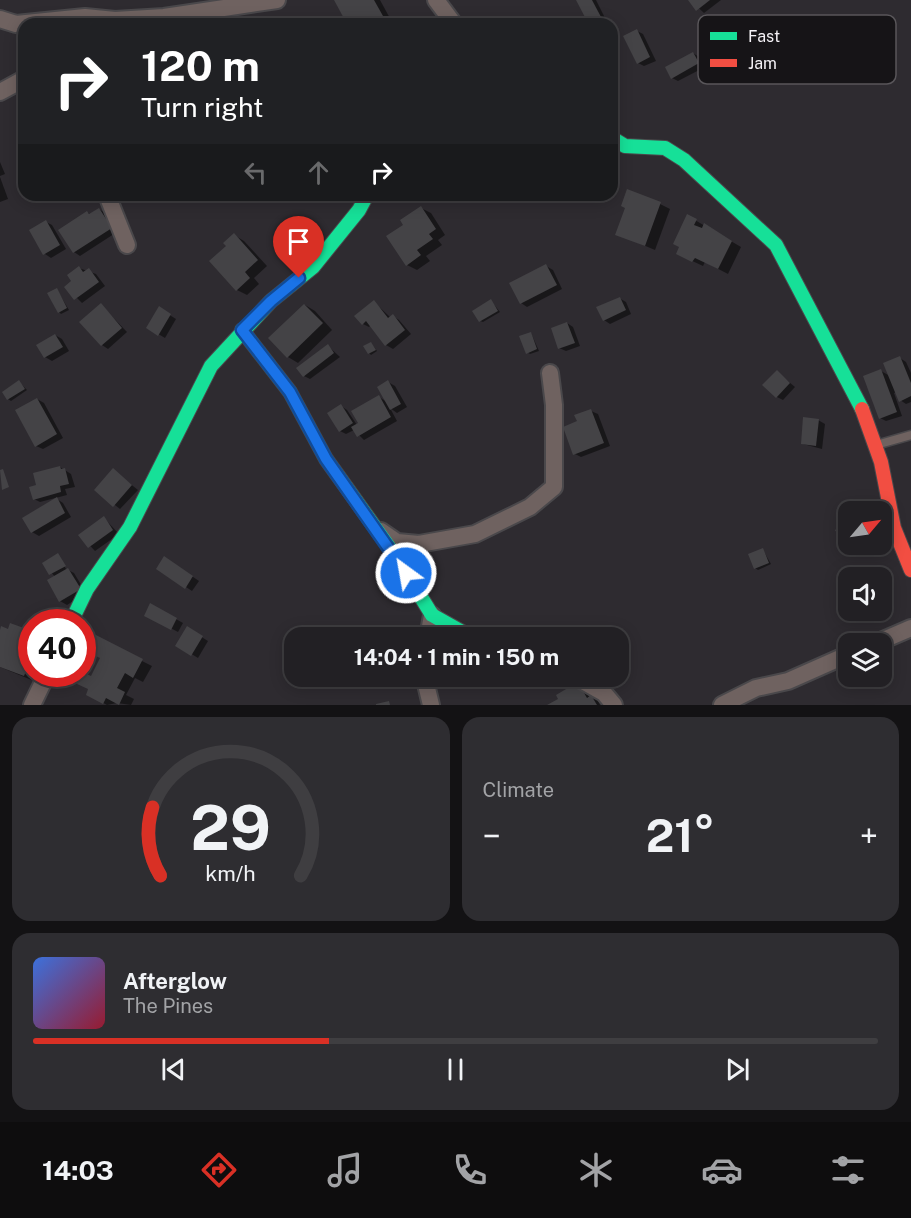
<!DOCTYPE html>
<meta charset="utf-8">
<style>
:root{--surface:#222024;--page:#2e2d31;--text:#f1f3f6;--muted:#a2a3a6;--line:#3f3e41;--accent:#d93025}
body{margin:0;font-family:"Public Sans",sans-serif;background:var(--page);color:var(--text);height:100vh;display:flex;flex-direction:column;font-size:22px;white-space:nowrap}
*{box-sizing:border-box;margin:0}
p{font-size:20px;color:var(--muted)}
.icon{flex:none;width:33px;height:33px;fill:none;stroke:currentColor;stroke-width:2;stroke-linecap:round;stroke-linejoin:round}
.map{position:relative;height:705px;overflow:hidden}
.details{display:flex;flex-direction:column;gap:12px;padding:12px;background:#131214;flex:1}
.details>*{flex:none}
.hud{position:absolute;left:18px;top:18px;width:600px;height:183px;border-radius:18px;box-shadow:0 3px 15px #0003,0 0 0 2px var(--line);background:#202124;color:#fff;overflow:hidden}
.needle{width:39px;rotate:61deg}
.fabs{position:absolute;left:838px;top:501px;display:grid;gap:12px}
.fabs a{display:grid;place-items:center;width:54px;height:54px;border-radius:12px;background:var(--surface);box-shadow:0 3px 15px #0003,0 0 0 2px var(--line);font-size:30px}
.speed{position:absolute;left:18px;top:609px;display:flex;gap:12px;font-size:30px;font-weight:700;text-align:center}
.speed>*{display:grid;place-content:center;width:78px;height:78px;border-radius:50%;background:var(--surface);box-shadow:0 3px 15px #0003,0 0 0 2px var(--line);line-height:1}
.speed .limit{border:9px solid #d22;background:#fff;color:#111}
.pin{position:absolute;display:grid;place-items:center;width:51px;height:51px;color:#fff;margin:-62px -26px;border-radius:50% 50% 50% 0;rotate:-45deg;box-shadow:0 0 6px #0007}
.pin .icon{rotate:45deg}
.me{position:absolute;width:66px;margin:-33px;rotate:328deg;stroke-linejoin:round;filter:drop-shadow(0 0 4px #0008)}
.turn{display:flex;align-items:center;gap:21px;height:126px;padding:0 24px;font-size:27px}
.turn .icon{width:78px;height:78px;stroke-width:2.5}
.turn b{display:block;font-size:42px;line-height:51px}
.lanes{display:flex;align-items:center;height:57px;padding:0 24px;background:#0003;justify-content:center;gap:30px;direction:ltr}
.lanes .off{opacity:.35}
.big{font-size:45px;font-weight:700;line-height:1.1}
.details .tile{flex:1;display:flex;flex-direction:column;justify-content:center;gap:9px;min-width:0;padding:0 21px;border-radius:18px;background:var(--page)}
.details .dial{align-items:center;gap:0}
.dial svg{height:156px;overflow:visible;fill:none;stroke:var(--line);stroke-width:7;stroke-linecap:round;text-anchor:middle}
.dial text{fill:var(--text);stroke:none}
.song{display:flex;align-items:center;gap:18px}
.cover{width:72px;height:72px;border-radius:9px;background:linear-gradient(135deg,hsl(220 70% 55%),hsl(350 70% 35%))}
.played{height:6px;border-radius:3px;background:linear-gradient(90deg,var(--accent) 35%,var(--line) 35%)}
.keys{display:flex;justify-content:space-around;direction:ltr}
.heat{display:flex;justify-content:space-between;align-items:center;font-size:33px;direction:ltr}
.details .tiles{flex:1;display:grid;gap:12px;grid-template-columns:1fr 1fr}
.tile:last-child{grid-column:span 2}
.trip{position:absolute;left:284px;top:627px;width:345px;height:60px;border-radius:18px;background:var(--surface);box-shadow:0 3px 15px #0003,0 0 0 2px var(--line);font-weight:700;line-height:60px;text-align:center}
.tabs{display:flex;height:96px;justify-content:space-around;align-items:center;background:#0e0d0e;color:var(--muted)}
.tabs .icon{width:42px;height:42px}
.tabs .selected{color:var(--accent)}
.tabs b{font-size:27px;color:var(--text)}
.map>svg:first-child{display:block}
.shadow{fill:#0007}
.building{fill:#444346}
.lines{fill:none;stroke-linecap:round;stroke-linejoin:round}
.lane-casing{stroke:#4a484b;stroke-width:11}
.street-casing{stroke:#4a484b;stroke-width:20}
.fast-casing{stroke:#4a484b;stroke-width:16}
.jam-casing{stroke:#4a484b;stroke-width:16}
.lane{stroke:#6f6260;stroke-width:8}
.street{stroke:#6f6260;stroke-width:16}
.fast{stroke:#16e098;stroke-width:14}
.jam{stroke:#f24e42;stroke-width:14}
.route-casing{stroke:#114b97;stroke-width:15}
.route{stroke:#1a73e8;stroke-width:10}
.key{fill:#161417;stroke:#59565a;stroke-width:1.5}
.key-label{font-size:16px;fill:#f4f1f6}
</style>
<div class="map">
<svg width="911" height="705" viewBox="0 0 911 705">
<rect width="100%" height="100%" fill="#2e2b30"/>
<!-- shadow -->
<g class="shadow">
<polygon points="336,0 380,0 392,22 349,24"/>
<polygon points="578,0 596,0 606,20 599,24 589,22"/>
<polygon points="690,0 721,0 704,13"/>
<polygon points="637,31 643,34 656,61 644,66 638,63"/>
<polygon points="693,53 699,57 705,67 678,81 672,78"/>
<polygon points="0,162 5,174 0,176"/>
<polygon points="0,177 8,199 0,202"/>
<polygon points="660,204 670,209 655,250 617,234"/>
<polygon points="421,208 431,213 445,235 438,240 442,245 426,256 430,261 417,270 407,265 405,226"/>
<polygon points="99,209 105,213 117,232 80,256 74,252 87,212 90,214"/>
<polygon points="688,216 741,247 728,274 705,262 703,266 688,259"/>
<polygon points="46,222 52,225 66,249 51,258 45,254"/>
<polygon points="234,235 244,241 267,266 254,278 259,284 247,295 237,290 228,246"/>
<polygon points="289,235 294,241 286,248 284,246"/>
<polygon points="546,266 553,270 562,289 527,307 521,303"/>
<polygon points="79,268 96,274 105,286 82,303 66,287 73,281"/>
<polygon points="57,290 69,310 61,314 59,312"/>
<polygon points="619,298 626,302 631,314 610,324 604,320"/>
<polygon points="491,301 500,312 483,322 480,321"/>
<polygon points="374,302 391,318 393,316 399,320 411,334 393,349 386,345 371,325 369,327 363,324"/>
<polygon points="101,305 127,332 108,349 102,345"/>
<polygon points="305,305 315,311 332,330 298,363 288,357"/>
<polygon points="160,309 176,319 165,338 148,328"/>
<polygon points="567,323 573,327 580,346 566,351 559,348"/>
<polygon points="531,333 539,351 530,354 527,352"/>
<polygon points="55,335 62,339 69,351 52,361 45,357"/>
<polygon points="371,343 377,351 371,355 369,353"/>
<polygon points="328,346 340,357 310,379 304,376"/>
<polygon points="900,358 906,362 911,373 911,402 906,404 900,400 896,392 894,393 902,416 886,421 880,418 881,371 890,376"/>
<polygon points="777,372 795,387 783,400 777,397"/>
<polygon points="19,382 27,390 11,401 8,399"/>
<polygon points="388,382 395,386 407,407 397,413 390,408 397,421 364,440 354,430 346,434 340,431 341,406 347,410 357,425 379,397 387,402"/>
<polygon points="37,399 44,403 63,438 43,449 36,446"/>
<polygon points="591,411 598,414 610,446 581,457 575,454 579,422"/>
<polygon points="818,420 825,424 822,449 803,444"/>
<polygon points="60,467 71,474 75,487 65,489 67,495 40,502 34,499 38,486"/>
<polygon points="113,470 138,490 120,509 96,490"/>
<polygon points="57,499 63,503 71,517 39,536 32,532"/>
<polygon points="104,518 119,534 95,551 80,535"/>
<polygon points="849,524 849,544 862,544 854,550 847,546"/>
<polygon points="763,550 771,564 758,570 755,568"/>
<polygon points="58,555 66,569 74,573 86,593 67,605 60,601 49,581 55,577 44,563"/>
<polygon points="171,562 199,581 192,591 186,587"/>
<polygon points="151,605 183,623 178,632 146,615"/>
<polygon points="187,628 208,641 198,658 177,645"/>
<polygon points="9,631 32,633 32,674 36,674 34,681 0,667 0,634"/>
<polygon points="101,658 142,661 152,666 143,682 135,678 126,695 134,699 131,705 117,703 107,705 87,694 91,678"/>
<polygon points="584,687 590,698 598,700 600,705 551,705"/>
</g>
<!-- building -->
<g class="building">
<polygon points="334,0 374,0 383,16 368,24 347,24"/>
<polygon points="576,0 592,0 601,17 588,23"/>
<polygon points="688,0 710,0 696,11"/>
<polygon points="637,29 650,57 637,64 623,36"/>
<polygon points="693,52 699,63 671,79 665,67"/>
<polygon points="627,189 661,202 645,246 615,235 625,208 621,206"/>
<polygon points="421,206 436,229 429,234 433,239 417,250 421,255 406,266 386,236 403,225 400,220"/>
<polygon points="99,208 112,228 73,253 58,230 87,211 89,214"/>
<polygon points="687,214 697,219 694,225 702,228 704,223 732,241 718,269 695,258 692,262 676,254 679,247 673,244"/>
<polygon points="46,220 60,245 43,255 29,230"/>
<polygon points="286,231 293,239 283,248 276,240"/>
<polygon points="234,233 258,260 245,272 250,278 236,291 209,261 226,246 223,243"/>
<polygon points="546,264 557,285 520,304 509,283"/>
<polygon points="79,266 83,272 89,268 99,282 74,300 64,287 71,281 67,275"/>
<polygon points="57,288 67,308 58,313 47,293"/>
<polygon points="620,297 626,310 603,321 596,307"/>
<polygon points="491,299 498,311 479,322 472,311"/>
<polygon points="374,300 388,318 393,314 405,330 385,346 366,321 362,325 354,316"/>
<polygon points="101,303 122,328 101,346 79,322"/>
<polygon points="304,304 323,323 287,358 268,338"/>
<polygon points="159,306 171,314 158,336 146,328"/>
<polygon points="567,322 575,343 558,349 551,328"/>
<polygon points="531,332 537,349 526,354 519,336"/>
<polygon points="55,334 63,347 44,358 36,345"/>
<polygon points="371,342 376,350 368,354 363,346"/>
<polygon points="328,344 334,353 303,377 296,368"/>
<polygon points="900,356 911,383 911,396 899,402 883,363"/>
<polygon points="881,369 897,412 879,419 863,376"/>
<polygon points="777,370 790,383 776,398 762,385"/>
<polygon points="19,380 25,389 7,400 2,392"/>
<polygon points="388,380 401,404 390,410 377,387"/>
<polygon points="379,395 391,417 357,437 351,427 358,423 351,411"/>
<polygon points="37,398 57,434 35,447 15,410"/>
<polygon points="341,404 353,423 339,432 327,413"/>
<polygon points="591,409 604,443 573,455 563,427 577,421 574,415"/>
<polygon points="803,417 819,419 816,446 801,444"/>
<polygon points="60,466 61,469 65,468 69,484 60,486 61,492 33,500 29,487 36,485 33,473"/>
<polygon points="113,468 132,485 113,507 94,490"/>
<polygon points="3,469 9,487 2,490 0,470"/>
<polygon points="57,497 65,513 31,533 22,518"/>
<polygon points="104,516 113,530 88,548 78,535"/>
<polygon points="849,522 849,545 846,547 835,530"/>
<polygon points="763,548 769,563 754,569 748,554"/>
<polygon points="58,553 66,566 49,575 42,563"/>
<polygon points="164,556 193,576 185,589 156,569"/>
<polygon points="68,568 81,589 59,602 47,580"/>
<polygon points="150,603 177,618 171,630 144,616"/>
<polygon points="10,623 32,631 32,656 24,676 0,667 0,630 1,626 8,629"/>
<polygon points="187,626 203,636 191,656 175,646"/>
<polygon points="94,634 143,659 133,678 125,673 117,688 125,692 119,705 106,698 103,704 86,695 88,689 77,684 82,672 91,676 100,658 85,651"/>
<polygon points="578,682 587,698 591,695 597,705 547,705 558,699 556,695"/>
<polygon points="389,701 390,705 376,705 376,704"/>
</g>
<g class="lines">
<!-- lane casing -->
<g class="lane-casing">
<polyline id="lane" points="876,445 911,435"/>
</g>
<!-- street casing -->
<g class="street-casing">
<g id="street">
<polyline points="436,0 454,24"/>
<polyline points="0,19 16,24 85,17 115,20 164,17 277,0"/>
<polyline points="0,92 24,79"/>
<polyline points="107,195 127,245"/>
<polyline points="381,531 397,542 419,544 475,534 530,507 554,487 554,405 550,373"/>
<polyline points="428,638 432,615"/>
<polyline points="874,644 911,628"/>
<polyline points="424,676 431,705"/>
<polyline points="574,676 604,693 614,705"/>
<polyline points="32,705 47,674"/>
<polyline points="722,705 756,688 788,681 849,654"/>
</g>
</g>
<!-- fast casing -->
<g class="fast-casing">
<g id="fast">
<polyline points="612,138 625,146 665,148 684,160 776,245 862,409"/>
<polyline points="242,330 290,392 326,459 397,558 432,615 473,638"/>
<polyline points="71,622 87,589 130,527 211,366 271,301 313,267 359,210 367,195"/>
</g>
</g>
<!-- jam casing -->
<g class="jam-casing">
<polyline id="jam" points="862,409 881,462 894,528 911,570"/>
</g>
<!-- lane -->
<use href="#lane" class="lane"/>
<!-- street -->
<use href="#street" class="street"/>
<!-- fast -->
<use href="#fast" class="fast"/>
<!-- jam -->
<use href="#jam" class="jam"/>
</g>
<g class="lines">
<!-- route casing -->
<g class="route-casing">
<polyline id="route" points="299,278 271,301 242,330 290,392 326,459 406,573"/>
</g>
<!-- route -->
<use href="#route" class="route"/>
</g>
<!-- legend -->
<rect x="698" y="15" width="198" height="69" rx="9" class="key"/>
<rect x="710" y="32" width="27" height="8" fill="#16e098"/>
<rect x="710" y="59" width="27" height="8" fill="#f24e42"/>
<g class="key-label">
<text x="748" y="42">Fast</text>
<text x="748" y="69">Jam</text>
</g>
</svg>
<div class="fabs">
<a><svg class="needle" viewBox="-14 -14 28 28"><path d="M0-13l5 13h-10z" fill="#e53935"/><path d="M0 13l5-13h-10z" fill="#a2a3a6"/></svg></a>
<a><svg class="icon" aria-label="sound" viewBox="0 0 24 24"><path d="M4 9h4l5-4v14l-5-4H4zM17 9q2 3 0 6"/></svg></a>
<a><svg class="icon" aria-label="layers" viewBox="0 0 24 24"><path d="M12 4l9 5-9 5-9-5zM3 14l9 5 9-5"/></svg></a>
</div>
<div class="speed"><div class="limit">40</div></div>
<div class="pin" style="left:299px;top:278px;background:#d93025"><svg class="icon" aria-label="arrive" viewBox="0 0 24 24"><path d="M6 21V4h12l-3 4 3 4H6"/></svg></div>
<svg class="me" style="left:406px;top:573px" viewBox="-20 -20 40 40"><circle r="17" fill="#1a73e8" stroke="#fff" stroke-width="3"/><path d="M0-11L8 9 0 5-8 9z" fill="#fff"/></svg>
<div class="trip">14:04 · 1 min · 150 m</div>
<div class="hud">
<div class="turn"><svg class="icon" aria-label="right" viewBox="0 0 24 24"><path d="M7 20v-9h11M14 6l5 5-5 5"/></svg><div><b>120 m</b>Turn right</div></div>
<div class="lanes"><svg class="icon off" aria-label="left" viewBox="0 0 24 24"><path d="M17 20v-9H6M10 6l-5 5 5 5"/></svg><svg class="icon off" aria-label="ahead" viewBox="0 0 24 24"><path d="M12 20V5M6 11l6-6 6 6"/></svg><svg class="icon" aria-label="right" viewBox="0 0 24 24"><path d="M7 20v-9h11M14 6l5 5-5 5"/></svg></div>
</div>
</div>
<section class="details">
<div class="tiles">
<div class="tile dial"><svg viewBox="0 0 100 80">
<path d="M14 69A42 42 0 1 1 86 69"/>
<path d="M14 69A42 42 0 0 1 10 34" stroke="#d93025"/>
<text x="50" y="56" font-size="32" font-weight="700">29</text>
<text x="50" y="72" font-size="11">km/h</text>
</svg></div>
<div class="tile"><p>Climate</p>
<div class="heat"><a>−</a><b class="big">21°</b><a>+</a></div>
</div>
<div class="tile">
<div class="song"><i class="cover"></i><div><b>Afterglow</b><p>The Pines</p></div></div>
<div class="played"></div>
<div class="keys"><svg class="icon" aria-label="previous" viewBox="0 0 24 24"><path d="M18 5L8 12l10 7zM5 5v14"/></svg><svg class="icon" aria-label="pause" viewBox="0 0 24 24"><path d="M8 5v14M16 5v14"/></svg><svg class="icon" aria-label="next" viewBox="0 0 24 24"><path d="M6 5l10 7-10 7zM19 5v14"/></svg></div>
</div>
</div>
</section>
<nav class="tabs">
<b>14:03</b>
<svg class="icon selected" aria-label="directions" viewBox="0 0 24 24"><path d="M12 3l9 9-9 9-9-9zM9 14v-3h6M13 9l2 2-2 2"/></svg>
<svg class="icon" aria-label="music" viewBox="0 0 24 24"><path d="M9 18V5l10-2v13"/><circle cx="6" cy="18" r="3"/><circle cx="16" cy="16" r="3"/></svg>
<svg class="icon" aria-label="phone" viewBox="0 0 24 24"><path d="M5 4h4l2 5-3 2q2 4 5 5l2-3 5 2v4C11 20 4 13 5 4z"/></svg>
<svg class="icon" aria-label="climate" viewBox="0 0 24 24"><path d="M12 3v18M4 7l16 10M4 17L20 7"/></svg>
<svg class="icon" aria-label="car" viewBox="0 0 24 24"><path d="M5 17H2v-5l4-1 3-4h7l3 4 3 1v5h-3M9 17h6M6 11h13"/><circle cx="7" cy="17" r="2"/><circle cx="17" cy="17" r="2"/></svg>
<svg class="icon" aria-label="filters" viewBox="0 0 24 24"><path d="M4 7h16M4 17h16"/><circle cx="9" cy="7" r="2"/><circle cx="15" cy="17" r="2"/></svg>
</nav>
